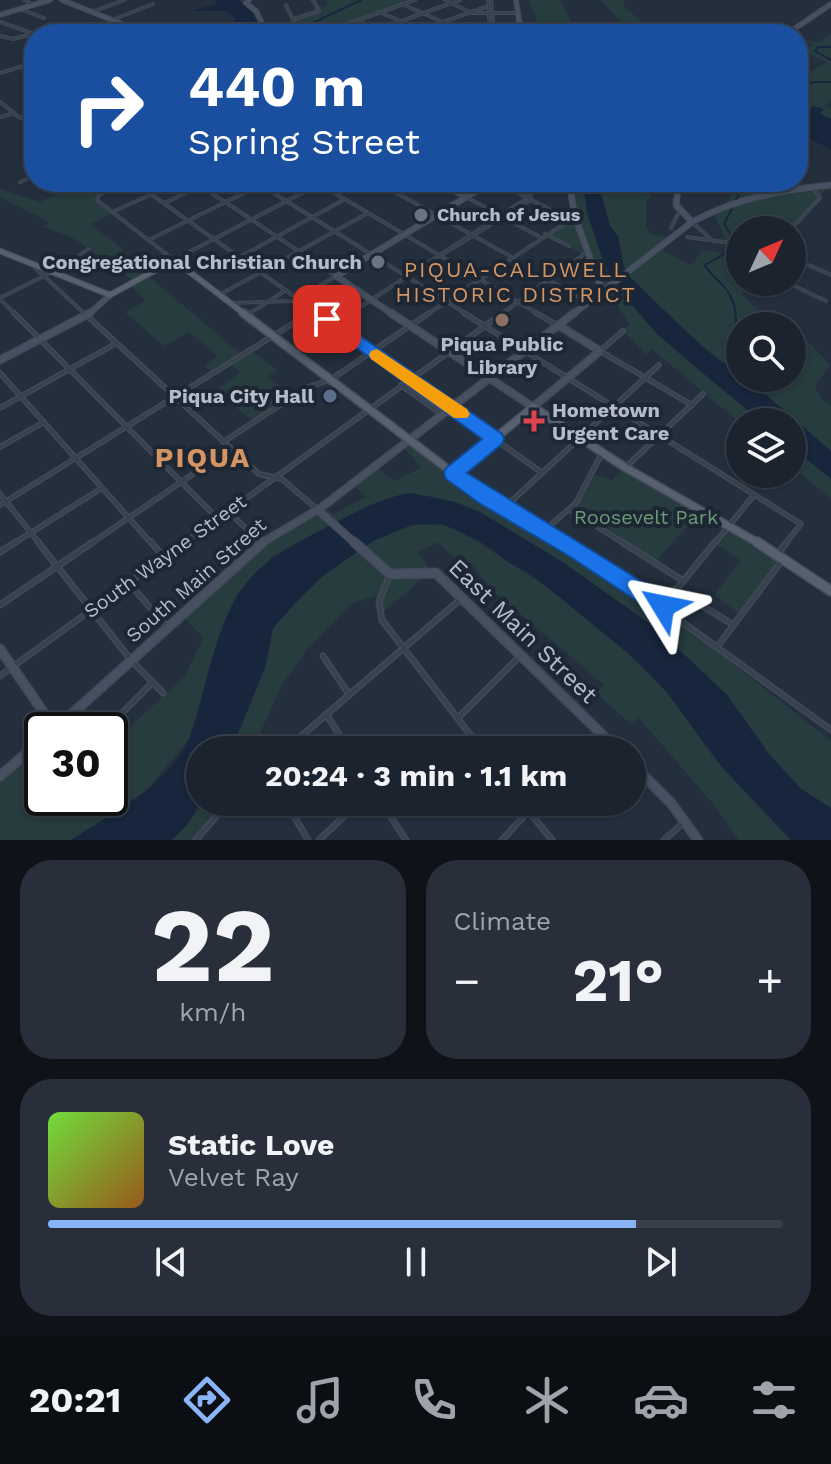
<!DOCTYPE html>
<meta charset="utf-8">
<style>
:root{--surface:#1b232e;--page:#282f3a;--text:#f1f3f6;--muted:#a0a4aa;--line:#39404a;--accent:#8ab4f8}
body{margin:0;font-family:"Work Sans",sans-serif;background:var(--page);color:var(--text);height:100vh;display:flex;flex-direction:column;font-size:30px;white-space:nowrap}
*{box-sizing:border-box;margin:0}
p{font-size:26px;color:var(--muted)}
.icon{flex:none;width:44px;height:44px;fill:none;stroke:currentColor;stroke-width:2;stroke-linecap:round;stroke-linejoin:round}
.map{position:relative;height:840px;overflow:hidden}
.drawer{display:flex;flex-direction:column;gap:20px;padding:20px;background:#0f1319;flex:1}
.drawer>*{flex:none}
.guide{position:absolute;left:24px;top:24px;width:784px;height:168px;border-radius:32px;box-shadow:0 2px 6px #0004,0 0 0 2px var(--line);background:#1a4fa0;color:#fff;overflow:hidden}
.needle{width:52px;rotate:46deg}
.buttons{position:absolute;left:726px;top:216px;display:grid;gap:16px}
.buttons a{display:grid;place-items:center;width:80px;height:80px;border-radius:50%;background:var(--surface);box-shadow:0 2px 6px #0004,0 0 0 2px var(--line);font-size:40px}
.speed{position:absolute;left:24px;top:712px;display:flex;gap:16px;font-size:40px;font-weight:700;text-align:center}
.speed>*{display:grid;place-content:center;width:104px;height:104px;border-radius:50%;background:var(--surface);box-shadow:0 2px 6px #0004,0 0 0 2px var(--line);line-height:1}
.speed .limit{border:4px solid #111;border-radius:12px;background:#fff;color:#111}
.pin{position:absolute;display:grid;place-items:center;width:68px;height:68px;color:#fff;margin:-34px;border-radius:16px;box-shadow:0 4px 12px #0006}
.me{position:absolute;width:88px;margin:-44px;rotate:305deg;stroke-linejoin:round;filter:drop-shadow(0 0 6px #0008)}
.turn{display:flex;align-items:center;gap:28px;height:168px;padding:0 32px;font-size:36px}
.turn .icon{width:104px;height:104px;stroke-width:2.5}
.turn b{display:block;font-size:56px;line-height:68px}
.big{font-size:60px;font-weight:700;line-height:1.1}
.drawer .tile{flex:1;display:flex;flex-direction:column;justify-content:center;gap:12px;min-width:0;padding:0 28px;border-radius:32px;background:var(--page)}
.drawer .dial{align-items:center;gap:0}
.dial b{font-size:104px;line-height:1}
.song{display:flex;align-items:center;gap:24px}
.cover{width:96px;height:96px;border-radius:12px;background:linear-gradient(135deg,hsl(100 70% 55%),hsl(30 70% 35%))}
.played{height:8px;border-radius:4px;background:linear-gradient(90deg,var(--accent) 80%,var(--line) 80%)}
.keys{display:flex;justify-content:space-around;direction:ltr}
.heat{display:flex;justify-content:space-between;align-items:center;font-size:44px;direction:ltr}
.drawer .tiles{flex:1;display:grid;gap:20px;grid-template-columns:1fr 1fr}
.tile:last-child{grid-column:span 2}
.trip{position:absolute;left:186px;top:736px;width:460px;height:80px;border-radius:40px;background:var(--surface);box-shadow:0 2px 6px #0004,0 0 0 2px var(--line);font-weight:700;line-height:80px;text-align:center}
.tab-bar{display:flex;height:128px;justify-content:space-around;align-items:center;background:#0b0e12;color:var(--muted)}
.tab-bar .icon{width:56px;height:56px}
.tab-bar .active{color:var(--accent)}
.tab-bar b{font-size:36px;color:var(--text)}
.map>svg:first-child{display:block}
.green{fill:#263c3f}
.water{fill:#17263c}
.lines{fill:none;stroke-linecap:round;stroke-linejoin:round}
.stream{stroke:#17263c;stroke-width:2}
.canal{stroke:#17263c;stroke-width:2}
.street-far2-casing{stroke:#414a57;stroke-width:4}
.street-far1-casing{stroke:#414a57;stroke-width:6}
.street-casing{stroke:#414a57;stroke-width:7}
.secondary-far3-casing{stroke:#414a57;stroke-width:6}
.secondary-far2-casing{stroke:#414a57;stroke-width:7}
.secondary-far1-casing{stroke:#414a57;stroke-width:9}
.secondary-casing{stroke:#414a57;stroke-width:11}
.primary-far2-casing{stroke:#414a57;stroke-width:7}
.primary-far1-casing{stroke:#414a57;stroke-width:10}
.primary-casing{stroke:#414a57;stroke-width:12}
.street-far2{stroke:#38414e;stroke-width:2}
.street-far1{stroke:#38414e;stroke-width:3}
.street{stroke:#38414e;stroke-width:4}
.secondary-far3{stroke:#465061;stroke-width:4}
.secondary-far2{stroke:#465061;stroke-width:5}
.secondary-far1{stroke:#465061;stroke-width:6}
.secondary{stroke:#465061;stroke-width:8}
.primary-far2{stroke:#56606e;stroke-width:5}
.primary-far1{stroke:#56606e;stroke-width:7}
.primary{stroke:#56606e;stroke-width:9}
.route{fill:#1a73e8;stroke:#114b97;stroke-width:2}
.slow{fill:#f59e0b}
.worship-dot{fill:#6b7280;stroke:#1d2633;stroke-width:3}
.education-dot{fill:#8d6e63;stroke:#1d2633;stroke-width:3}
.service-dot{fill:#5c6f8a;stroke:#1d2633;stroke-width:3}
.health-dot{fill:#e0444e;stroke:#1d2633;stroke-width:3}
.labels{text-anchor:middle;stroke-width:8;stroke-linejoin:round;paint-order:stroke}
.far-poi-label{font-size:18px;font-weight:bold;fill:#b4bcc9;stroke:#1d2633;text-anchor:start}
.poi-label{font-size:20px;font-weight:bold;fill:#b4bcc9;stroke:#1d2633;text-anchor:end}
.park-label{font-size:20px;fill:#6b9a76;stroke:#1d2633}
.street-label{font-size:20px;fill:#b4bcc9;stroke:#1d2633}
.neighbourhood-label{font-size:22px;letter-spacing:2px;fill:#d59563;stroke:#1d2633}
.near-street-label{font-size:24px;fill:#b4bcc9;stroke:#1d2633}
.district-label{font-size:28px;font-weight:bold;letter-spacing:2px;fill:#d59563;stroke:#1d2633}
</style>
<div class="map">
<svg width="831" height="840" viewBox="0 0 831 840">
<rect width="100%" height="100%" fill="#242f3e"/>
<!-- green -->
<g class="green">
<polygon points="239,0 249,0 246,2 266,26 294,25 294,19 319,11 318,7 329,5 325,0 415,0 319,34 260,32 263,31 251,10"/>
<polygon points="529,0 560,0 572,24 583,34 547,34 546,26 537,25 546,34 539,34 533,25 538,23"/>
<polygon points="601,0 624,0 625,8 645,24 647,31 655,34 632,34"/>
<polygon points="831,34 831,99 825,105 831,109 831,119 820,113 798,112 798,85 807,79 804,76 827,62 803,52 814,45 798,37 817,43"/>
<polygon points="798,180 811,187 830,185 790,230 740,230 740,273 739,270 728,276 740,282 756,282 742,295 758,310 794,327 830,365 815,386 821,399 831,405 831,451 743,378 792,378 792,326 740,326 740,376 727,367 646,295 631,278 624,267 618,236 610,226 598,182 650,182 651,199 646,199 646,226 651,234 672,237 658,248 690,265 704,250 732,255 713,211 724,206 740,182 753,182 750,187 754,188"/>
<polygon points="90,182 111,187 96,199 113,213 91,224 133,258 128,263 146,274 242,355 251,350 277,370 268,376 293,397 254,422 215,390 240,373 230,363 213,373 204,365 218,356 189,332 164,346 125,312 146,301 128,284 132,280 72,237 43,227 49,222 0,197 0,189 40,202 76,186 85,188"/>
<path d="M 569,182 L 583,182 C 599,305 674,348 762,422 L 740,423 L 652,349 L 646,354 L 623,331 L 630,325 L 614,300 L 602,291 L 587,252 L 582,254 L 545,234 L 568,219 L 575,217 Z"/>
<polygon points="410,441 471,487 616,574 717,647 716,650 831,741 831,808 801,789 768,753 727,695 657,629 564,563 480,512 430,496 358,512 273,556 237,594 220,635 189,739 147,790 71,840 0,840 0,776 25,755 42,780 42,798 110,798 110,745 185,676 203,638 181,614 252,550 322,507 333,514 366,497 353,484 376,467 394,481 421,468 403,446"/>
<polygon points="792,447 831,479 831,499 792,466"/>
<polygon points="626,468 702,510 654,563 571,510 589,473 612,480"/>
<path d="M 430,523 C 461,526 485,548 510,563 C 566,598 621,642 665,691 C 687,715 702,745 724,769 C 745,793 769,816 791,840 L 739,840 L 714,805 L 639,718 L 631,724 L 596,693 L 604,685 L 491,589 L 474,567 L 450,554 L 438,542 L 418,552 L 431,571 L 380,615 L 377,609 L 379,595 L 352,603 L 307,650 L 283,683 L 252,750 L 231,750 C 242,723 254,697 264,669 C 269,656 266,640 274,627 C 302,583 377,527 430,523 Z"/>
<polygon points="730,526 784,559 740,614 714,595 741,561 715,543"/>
<polygon points="202,802 228,802 196,840 171,840 187,826"/>
</g>
<!-- water -->
<g class="water">
<polygon points="216,0 239,0 253,13 264,30 258,34 242,34 233,26 235,18 226,11 191,11 216,4"/>
<polygon points="813,106 824,109 820,113 822,116 831,119 831,149 803,136 802,130 798,129 798,112 808,113"/>
<polygon points="583,182 598,182 610,226 618,236 624,267 631,278 702,347 764,393 831,451 831,479 792,447 792,422 762,422 657,334 638,312 617,287 603,261 587,213"/>
<path d="M 411,493 L 455,502 L 480,512 L 564,563 L 657,629 L 727,695 L 768,753 L 801,789 L 831,808 L 831,840 L 791,840 L 722,767 L 666,691 L 629,654 L 531,574 L 510,563 L 483,543 L 443,524 L 411,525 L 373,541 L 323,576 L 298,600 L 273,628 L 266,665 L 231,750 L 200,750 C 200,796 208,808 171,840 L 71,840 C 113,814 167,786 189,739 C 197,721 201,699 206,680 C 231,590 243,569 327,527 C 354,513 382,497 411,493 Z"/>
</g>
<g class="lines">
<!-- stream -->
<g class="stream">
<polyline points="831,47 818,47 815,51 831,60"/>
<polyline points="798,89 814,82 831,82"/>
<path d="M 725,368 C 734,343 744,313 726,289 C 719,280 710,275 705,265 L 733,249 L 735,241 L 724,224 L 745,182"/>
</g>
<!-- canal -->
<polyline class="canal" points="262,30 300,29 361,0"/>
<!-- street-far2 casing -->
<g class="street-far2-casing">
<g id="street-far2">
<polyline points="25,0 33,5"/>
<polyline points="445,0 472,13 518,13"/>
<polyline points="488,0 490,34"/>
<polyline points="491,0 494,34"/>
<polyline points="402,4 456,28 520,30"/>
<polyline points="20,9 44,18"/>
<polyline points="92,12 124,0"/>
<polyline points="379,12 431,34"/>
<polyline points="294,19 319,11 313,0"/>
<polyline points="112,20 153,4"/>
<polyline points="357,20 384,34"/>
<polyline points="0,22 34,34"/>
<polyline points="265,26 295,24 286,5"/>
<polyline points="331,30 340,34"/>
<polyline points="207,31 212,34"/>
<polyline points="48,34 52,33"/>
<polyline points="163,34 193,24"/>
<polyline points="319,34 415,0"/>
<polyline points="365,34 460,0"/>
<polyline points="409,34 491,5"/>
<polyline points="0,36 13,39 33,34"/>
<polyline points="0,73 27,65 33,69 34,79"/>
<polyline points="0,102 19,117 34,122"/>
<polyline points="0,117 14,113"/>
<polyline points="24,166 34,162"/>
<polyline points="20,182 34,176"/>
<polyline points="120,182 99,195 97,200 174,260 323,182"/>
<polyline points="134,182 320,315"/>
<polyline points="195,182 336,276 295,301 230,303"/>
<polyline points="256,182 468,315"/>
<polyline points="316,182 540,315"/>
<polyline points="377,182 510,256"/>
<polyline points="497,182 568,219"/>
<polyline points="466,197 540,237"/>
<polyline points="165,203 208,182"/>
<polyline points="112,212 152,194"/>
<polyline points="692,222 713,241 740,243"/>
<polyline points="671,228 679,212"/>
<polyline points="790,230 820,198 813,188"/>
<polyline points="545,234 569,246"/>
<polyline points="687,237 709,240"/>
<polyline points="149,240 266,182"/>
<polyline points="440,256 529,201 536,182"/>
<polyline points="240,257 345,199"/>
<polyline points="792,258 831,275"/>
<polyline points="32,265 86,315"/>
<polyline points="792,270 801,263"/>
<polyline points="56,273 88,249"/>
<polyline points="547,279 587,302"/>
<polyline points="786,282 826,301"/>
<polyline points="221,294 368,213"/>
<polyline points="0,298 50,273"/>
<polyline points="0,299 16,315"/>
<polyline points="247,315 286,290"/>
<polyline points="307,315 315,310"/>
<polyline points="348,315 526,199 533,182"/>
<polyline points="426,315 575,217"/>
<polyline points="500,315 587,252"/>
</g>
</g>
<!-- street-far1 casing -->
<g class="street-far1-casing">
<g id="street-far1">
<polyline points="14,313 217,518"/>
<polyline points="84,313 259,474 282,479 318,510"/>
<polyline points="318,313 541,472"/>
<polyline points="464,313 801,524 785,544"/>
<polyline points="536,313 557,325"/>
<polyline points="247,315 250,313"/>
<polyline points="334,324 351,313"/>
<polyline points="623,331 600,351 692,405"/>
<polyline points="0,373 152,544"/>
<polyline points="401,385 440,413"/>
<polyline points="0,408 115,344"/>
<polyline points="223,442 308,387 330,380 429,313"/>
<polyline points="0,447 44,422"/>
<polyline points="627,466 703,394"/>
<polyline points="454,474 486,497 566,544"/>
<polyline points="0,494 40,544"/>
<polyline points="0,505 310,313"/>
<polyline points="504,508 659,365"/>
<polyline points="571,510 625,544"/>
<polyline points="228,511 260,542"/>
<polyline points="545,530 576,503 602,453"/>
<polyline points="13,544 102,488"/>
<polyline points="90,544 230,449"/>
<polyline points="183,544 503,313"/>
<polyline points="714,544 754,495"/>
</g>
</g>
<!-- street casing -->
<g class="street-casing">
<g id="street">
<polyline points="38,542 131,660 163,693"/>
<polyline points="151,542 164,557"/>
<polyline points="562,542 616,574 831,730"/>
<polyline points="622,542 682,580"/>
<polyline points="0,552 16,542"/>
<polyline points="779,552 787,542"/>
<polyline points="390,574 379,602 382,620 482,750"/>
<polyline points="129,583 167,627"/>
<polyline points="675,589 732,624"/>
<polyline points="0,605 93,542"/>
<polyline points="663,606 715,542"/>
<polyline points="717,647 781,562"/>
<polyline points="323,656 348,693"/>
<polyline points="0,676 185,542"/>
<polyline points="326,714 349,750"/>
<polyline points="458,718 520,656"/>
<polyline points="105,730 152,683"/>
<polyline points="285,750 462,598"/>
<polyline points="588,750 600,737"/>
<polyline points="286,802 308,840"/>
<polyline points="381,802 406,840"/>
<polyline points="521,802 552,840"/>
<polyline points="196,840 228,802"/>
<polyline points="319,840 359,802"/>
<polyline points="502,840 537,802"/>
<polyline points="664,840 683,823"/>
</g>
</g>
<!-- secondary-far3 casing -->
<g class="secondary-far3-casing">
<g id="secondary-far3">
<polyline points="62,0 147,34"/>
<polyline points="249,0 246,3 256,11 267,34"/>
<polyline points="516,0 521,34"/>
<polyline points="0,15 50,0"/>
<polyline points="787,34 831,4"/>
</g>
</g>
<!-- secondary-far2 casing -->
<g class="secondary-far2-casing">
<g id="secondary-far2">
<polyline points="438,182 466,197"/>
<polyline points="569,182 575,217 602,291"/>
<polyline points="679,182 676,205 692,222"/>
<polyline points="88,315 110,295"/>
<polyline points="394,315 336,276 491,182"/>
<path d="M 572,315 L 692,222 C 736,198 782,190 831,185"/>
</g>
</g>
<!-- secondary-far1 casing -->
<g class="secondary-far1-casing">
<g id="secondary-far1">
<polyline points="391,313 533,407 600,351 558,325"/>
<polyline points="0,360 90,313"/>
<polyline points="318,510 356,544"/>
<polyline points="260,544 322,507 574,313"/>
</g>
</g>
<!-- secondary casing -->
<g class="secondary-casing">
<g id="secondary">
<polyline points="354,542 390,574 436,573 618,750"/>
<polyline points="0,649 55,729"/>
<polyline points="54,730 263,542"/>
<polyline points="632,764 671,803 698,840"/>
<polyline points="0,776 42,740"/>
</g>
</g>
<!-- primary-far2 casing -->
<g class="primary-far2-casing">
<polyline id="primary-far2" points="0,251 110,295 174,260 246,315"/>
</g>
<!-- primary-far1 casing -->
<g class="primary-far1-casing">
<polyline id="primary-far1" points="243,313 453,473 533,407 626,468 760,544"/>
</g>
<!-- primary casing -->
<g class="primary-casing">
<polyline id="primary" points="757,542 831,591"/>
</g>
<!-- street-far2 -->
<use href="#street-far2" class="street-far2"/>
<!-- street-far1 -->
<use href="#street-far1" class="street-far1"/>
<!-- street -->
<use href="#street" class="street"/>
<!-- secondary-far3 -->
<use href="#secondary-far3" class="secondary-far3"/>
<!-- secondary-far2 -->
<use href="#secondary-far2" class="secondary-far2"/>
<!-- secondary-far1 -->
<use href="#secondary-far1" class="secondary-far1"/>
<!-- secondary -->
<use href="#secondary" class="secondary"/>
<!-- primary-far2 -->
<use href="#primary-far2" class="primary-far2"/>
<!-- primary-far1 -->
<use href="#primary-far1" class="primary-far1"/>
<!-- primary -->
<use href="#primary" class="primary"/>
</g>
<!-- route -->
<polygon class="route" points="327,313 502,434 504,439 502,444 467,473 670,599 674,606 670,613 663,616 655,613 569,556 479,503 446,479 444,473 446,468 482,439 321,322 319,319"/>
<!-- slow -->
<polygon class="slow" points="377,349 467,409 470,414 467,418 454,418 371,359 369,355 371,351"/>
<!-- markers -->
<g class="worship-dot">
<circle cx="421" cy="215" r="8"/>
<circle cx="378" cy="262" r="8"/>
</g>
<circle class="education-dot" cx="502" cy="320" r="8"/>
<circle class="service-dot" cx="330" cy="396" r="8"/>
<path class="health-dot" d="M530 409h8v8h8v8h-8v8h-8v-8h-8v-8h8z"/>
<g class="labels">
<!-- far-poi labels -->
<g class="far-poi-label">
<text x="437" y="221">Church of Jesus</text>
</g>
<!-- poi labels -->
<g class="poi-label">
<text x="362" y="269">Congregational Christian Church</text>
<text x="502" y="351" text-anchor="middle">Piqua Public<tspan x="502" dy="23">Library</tspan></text>
<text x="314" y="403">Piqua City Hall</text>
<text x="552" y="417" text-anchor="start">Hometown<tspan x="552" dy="23">Urgent Care</tspan></text>
</g>
<!-- park labels -->
<g class="park-label">
<text x="646" y="524">Roosevelt Park</text>
</g>
<!-- street labels -->
<g class="street-label">
<text transform="translate(165 556) rotate(-36)" y="7">South Wayne Street</text>
<text transform="translate(196 580) rotate(-41)" y="7">South Main Street</text>
</g>
<!-- neighbourhood labels -->
<g class="neighbourhood-label">
<text x="516" y="277">PIQUA-CALDWELL<tspan x="516" dy="25">HISTORIC DISTRICT</tspan></text>
</g>
<!-- near-street labels -->
<g class="near-street-label">
<text transform="translate(523 631) rotate(44)" y="8">East Main Street</text>
</g>
<!-- district labels -->
<g class="district-label">
<text x="203" y="467">PIQUA</text>
</g>
</g>
</svg>
<div class="buttons">
<a><svg class="needle" viewBox="-14 -14 28 28"><path d="M0-13l5 13h-10z" fill="#e53935"/><path d="M0 13l5-13h-10z" fill="#a0a4aa"/></svg></a>
<a><svg class="icon" aria-label="search" viewBox="0 0 24 24"><circle cx="10" cy="10" r="6"/><path d="M15 15l6 6"/></svg></a>
<a><svg class="icon" aria-label="layers" viewBox="0 0 24 24"><path d="M12 4l9 5-9 5-9-5zM3 14l9 5 9-5"/></svg></a>
</div>
<div class="speed"><div class="limit">30</div></div>
<div class="pin" style="left:327px;top:319px;background:#d93025"><svg class="icon" aria-label="arrive" viewBox="0 0 24 24"><path d="M6 21V4h12l-3 4 3 4H6"/></svg></div>
<svg class="me" style="left:663px;top:606px" viewBox="-20 -20 40 40"><path d="M0-17L14 15 0 8-14 15z" fill="#1a73e8" stroke="#fff" stroke-width="4"/></svg>
<div class="trip">20:24 · 3 min · 1.1 km</div>
<div class="guide">
<div class="turn"><svg class="icon" aria-label="right" viewBox="0 0 24 24"><path d="M7 20v-9h11M14 6l5 5-5 5"/></svg><div><b>440 m</b>Spring Street</div></div>
</div>
</div>
<section class="drawer">
<div class="tiles">
<div class="tile dial"><b>22</b><p>km/h</p></div>
<div class="tile"><p>Climate</p>
<div class="heat"><a>−</a><b class="big">21°</b><a>+</a></div>
</div>
<div class="tile">
<div class="song"><i class="cover"></i><div><b>Static Love</b><p>Velvet Ray</p></div></div>
<div class="played"></div>
<div class="keys"><svg class="icon" aria-label="previous" viewBox="0 0 24 24"><path d="M18 5L8 12l10 7zM5 5v14"/></svg><svg class="icon" aria-label="pause" viewBox="0 0 24 24"><path d="M8 5v14M16 5v14"/></svg><svg class="icon" aria-label="next" viewBox="0 0 24 24"><path d="M6 5l10 7-10 7zM19 5v14"/></svg></div>
</div>
</div>
</section>
<nav class="tab-bar">
<b>20:21</b>
<svg class="icon active" aria-label="directions" viewBox="0 0 24 24"><path d="M12 3l9 9-9 9-9-9zM9 14v-3h6M13 9l2 2-2 2"/></svg>
<svg class="icon" aria-label="music" viewBox="0 0 24 24"><path d="M9 18V5l10-2v13"/><circle cx="6" cy="18" r="3"/><circle cx="16" cy="16" r="3"/></svg>
<svg class="icon" aria-label="phone" viewBox="0 0 24 24"><path d="M5 4h4l2 5-3 2q2 4 5 5l2-3 5 2v4C11 20 4 13 5 4z"/></svg>
<svg class="icon" aria-label="climate" viewBox="0 0 24 24"><path d="M12 3v18M4 7l16 10M4 17L20 7"/></svg>
<svg class="icon" aria-label="car" viewBox="0 0 24 24"><path d="M5 17H2v-5l4-1 3-4h7l3 4 3 1v5h-3M9 17h6M6 11h13"/><circle cx="7" cy="17" r="2"/><circle cx="17" cy="17" r="2"/></svg>
<svg class="icon" aria-label="filters" viewBox="0 0 24 24"><path d="M4 7h16M4 17h16"/><circle cx="9" cy="7" r="2"/><circle cx="15" cy="17" r="2"/></svg>
</nav>
